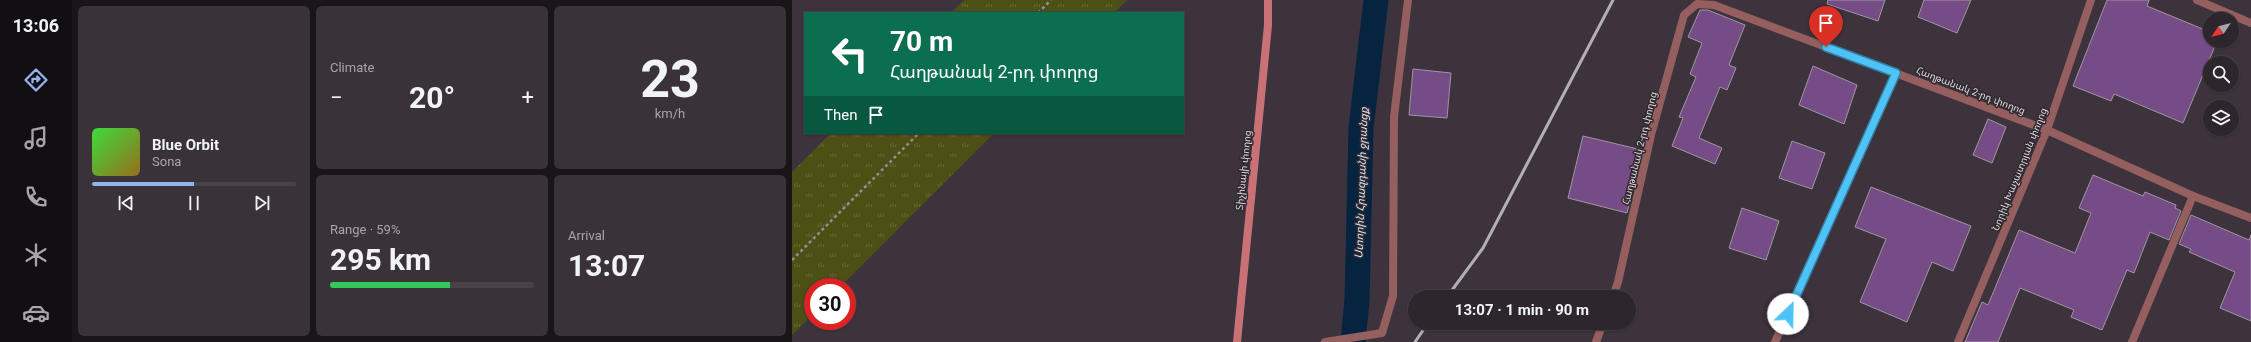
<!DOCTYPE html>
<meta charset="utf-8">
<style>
:root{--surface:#2e262d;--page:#3a3239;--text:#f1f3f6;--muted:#a7a5aa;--line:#494349;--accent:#95b2f1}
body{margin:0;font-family:Roboto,"Noto Sans Armenian",sans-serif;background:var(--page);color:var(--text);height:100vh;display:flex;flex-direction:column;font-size:15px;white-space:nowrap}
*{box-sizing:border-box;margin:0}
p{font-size:13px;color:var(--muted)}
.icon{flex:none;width:22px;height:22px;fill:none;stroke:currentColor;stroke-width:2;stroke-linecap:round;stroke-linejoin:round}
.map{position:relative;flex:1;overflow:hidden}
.side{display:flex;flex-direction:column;gap:6px;padding:6px;background:#191519;width:720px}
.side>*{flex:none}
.top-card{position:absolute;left:12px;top:12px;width:380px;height:122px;border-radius:0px;box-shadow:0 1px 3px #0004,0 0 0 1px var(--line);background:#0b6e4f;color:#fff;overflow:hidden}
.needle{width:26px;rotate:235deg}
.fabs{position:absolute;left:1411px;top:12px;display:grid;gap:8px}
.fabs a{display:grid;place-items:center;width:36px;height:36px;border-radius:50%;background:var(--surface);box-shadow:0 1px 3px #0004,0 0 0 1px var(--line);font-size:20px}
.speed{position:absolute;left:12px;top:278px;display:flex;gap:8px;font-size:20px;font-weight:700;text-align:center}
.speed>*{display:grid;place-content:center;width:52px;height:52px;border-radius:50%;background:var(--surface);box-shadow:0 1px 3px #0004,0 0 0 1px var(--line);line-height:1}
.speed .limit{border:6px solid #d22;background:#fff;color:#111}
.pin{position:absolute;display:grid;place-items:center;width:34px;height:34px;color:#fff;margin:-41px -17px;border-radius:50% 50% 50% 0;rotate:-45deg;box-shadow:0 0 4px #0007}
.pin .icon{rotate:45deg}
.me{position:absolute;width:44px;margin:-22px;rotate:24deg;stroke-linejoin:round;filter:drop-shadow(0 0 3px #0008)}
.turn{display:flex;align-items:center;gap:14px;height:84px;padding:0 20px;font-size:18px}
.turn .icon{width:52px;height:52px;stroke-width:2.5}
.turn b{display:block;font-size:28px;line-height:34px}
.then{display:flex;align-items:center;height:38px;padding:0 20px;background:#0003;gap:8px;font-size:15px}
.big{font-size:30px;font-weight:700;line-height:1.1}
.side .card{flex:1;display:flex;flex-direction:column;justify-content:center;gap:6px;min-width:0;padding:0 14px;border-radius:6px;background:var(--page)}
.side .dial{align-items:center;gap:0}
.dial b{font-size:52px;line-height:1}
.song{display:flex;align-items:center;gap:12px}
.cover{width:48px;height:48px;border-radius:6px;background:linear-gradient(135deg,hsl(120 70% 55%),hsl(40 70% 35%))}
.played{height:4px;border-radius:2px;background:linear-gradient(90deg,var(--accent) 50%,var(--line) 50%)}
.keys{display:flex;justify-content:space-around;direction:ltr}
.heat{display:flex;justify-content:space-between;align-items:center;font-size:22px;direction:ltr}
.charge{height:6px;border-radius:3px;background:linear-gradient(90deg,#34c759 59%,var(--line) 0)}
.side .tiles{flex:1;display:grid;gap:6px;grid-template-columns:repeat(3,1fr)}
.card:first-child{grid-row:span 2}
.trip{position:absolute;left:616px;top:290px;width:228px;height:40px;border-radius:20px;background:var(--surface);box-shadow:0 1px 3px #0004,0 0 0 1px var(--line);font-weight:700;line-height:40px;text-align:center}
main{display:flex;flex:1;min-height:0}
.menu{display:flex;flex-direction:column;width:72px;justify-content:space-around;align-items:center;background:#120f12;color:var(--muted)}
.menu .icon{width:28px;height:28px}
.menu .selected{color:var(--accent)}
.menu b{font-size:18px;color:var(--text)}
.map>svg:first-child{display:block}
.park{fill:url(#park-tufts)}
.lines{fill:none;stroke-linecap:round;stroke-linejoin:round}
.canal{stroke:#06243f;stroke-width:25}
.building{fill:#764c86;stroke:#9e96a1}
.path{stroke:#958e95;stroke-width:2.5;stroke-dasharray:3 3;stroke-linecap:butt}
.street{stroke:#955e5f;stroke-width:8}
.secondary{stroke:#c97275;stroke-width:8}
.rail{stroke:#b5aeb5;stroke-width:3}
.route-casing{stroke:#337fa1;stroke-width:10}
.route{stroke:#4fc3f7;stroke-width:7}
.labels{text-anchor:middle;stroke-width:3;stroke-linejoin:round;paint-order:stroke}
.street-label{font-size:10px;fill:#dfd9df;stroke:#322931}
.water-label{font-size:11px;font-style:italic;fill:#d7e6f5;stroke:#322931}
</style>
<main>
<nav class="menu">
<b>13:06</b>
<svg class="icon selected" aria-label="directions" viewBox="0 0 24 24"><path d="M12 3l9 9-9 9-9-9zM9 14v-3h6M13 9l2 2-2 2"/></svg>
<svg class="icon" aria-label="music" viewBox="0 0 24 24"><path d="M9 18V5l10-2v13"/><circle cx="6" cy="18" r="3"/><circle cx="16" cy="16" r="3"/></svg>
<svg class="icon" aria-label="phone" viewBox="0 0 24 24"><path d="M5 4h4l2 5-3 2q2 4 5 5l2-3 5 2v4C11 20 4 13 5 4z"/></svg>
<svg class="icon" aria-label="climate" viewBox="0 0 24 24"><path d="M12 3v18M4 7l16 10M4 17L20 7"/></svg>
<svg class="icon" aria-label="car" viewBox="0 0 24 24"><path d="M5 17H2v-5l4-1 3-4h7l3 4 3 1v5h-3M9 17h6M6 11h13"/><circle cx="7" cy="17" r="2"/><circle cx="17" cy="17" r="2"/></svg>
</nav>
<section class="side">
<div class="tiles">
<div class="card">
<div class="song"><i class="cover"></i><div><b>Blue Orbit</b><p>Sona</p></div></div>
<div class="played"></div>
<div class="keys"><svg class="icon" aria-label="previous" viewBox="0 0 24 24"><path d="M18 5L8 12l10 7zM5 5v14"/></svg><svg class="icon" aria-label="pause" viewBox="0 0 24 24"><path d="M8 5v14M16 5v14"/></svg><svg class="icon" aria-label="next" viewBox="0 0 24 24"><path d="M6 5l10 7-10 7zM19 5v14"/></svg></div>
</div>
<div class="card"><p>Climate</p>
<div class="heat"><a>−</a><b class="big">20°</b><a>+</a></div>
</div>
<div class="card dial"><b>23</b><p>km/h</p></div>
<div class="card"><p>Range · 59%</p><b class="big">295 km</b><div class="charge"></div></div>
<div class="card"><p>Arrival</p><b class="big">13:07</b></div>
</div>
</section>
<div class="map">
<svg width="1459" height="342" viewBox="0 0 1459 342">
<defs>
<pattern id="park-tufts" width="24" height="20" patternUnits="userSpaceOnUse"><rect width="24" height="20" fill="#4d5015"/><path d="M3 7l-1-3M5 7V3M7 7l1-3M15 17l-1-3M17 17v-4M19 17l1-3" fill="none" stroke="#666937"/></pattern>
</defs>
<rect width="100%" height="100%" fill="#3d333c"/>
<!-- park -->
<g class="park">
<polygon points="172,0 335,0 322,13 159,13"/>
<polygon points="39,133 202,133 48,287 21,287 21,314 0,335 0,172"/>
</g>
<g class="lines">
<!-- canal -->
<polyline class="canal" points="561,342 565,300 569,128 584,0"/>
</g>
<!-- building -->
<g class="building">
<polygon points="1036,0 1093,0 1086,21 1035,4"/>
<polygon points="1132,0 1179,0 1165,33 1126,17"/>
<polygon points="1315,0 1357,0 1355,6 1418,32 1418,41 1425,41 1391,123 1322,94 1319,101 1281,86"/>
<polygon points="908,10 916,10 953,25 937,65 944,68 935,90 928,87 907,138 930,148 923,164 880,146 891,118 887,117 904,77 898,74 910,43 896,37"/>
<polygon points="1021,66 1065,85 1052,124 1007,105"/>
<polygon points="621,69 659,73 655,118 617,115"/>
<polygon points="1196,119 1214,127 1200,163 1181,155"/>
<polygon points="791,136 850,150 835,213 776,198"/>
<polygon points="1000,141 1033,153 1020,189 987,178"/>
<polygon points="1301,175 1351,196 1353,192 1384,205 1383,208 1389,211 1377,240 1358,232 1342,273 1335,270 1310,330 1279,317 1282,310 1228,288 1206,342 1173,342 1190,302 1196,305 1227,230 1283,253 1299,213 1287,208"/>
<polygon points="1079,187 1179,226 1161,271 1140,262 1115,322 1068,302 1094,239 1063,227"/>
<polygon points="950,208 987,221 974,260 937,248"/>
<polygon points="1399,215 1457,240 1459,235 1459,321 1428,308 1443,272 1397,252 1399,249 1387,244"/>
</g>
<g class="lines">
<!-- path -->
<g class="path">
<polyline points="246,13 259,0"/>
<polyline points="0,260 127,133"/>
</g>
<!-- street -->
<g class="street">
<polyline points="1405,0 1459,23"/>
<polyline points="821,297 826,282 859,135 892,15 905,4 922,5 1255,130 1401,196 1459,218"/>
<polyline points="533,342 590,333 601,296 602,117 616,0"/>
<polyline points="804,342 811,323"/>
<polyline points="983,342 1104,73"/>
<polyline points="1166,342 1255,130 1299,0"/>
<polyline points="1340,342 1401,196"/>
</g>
<!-- secondary -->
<polyline class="secondary" points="445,342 476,25 476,0"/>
<!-- rail -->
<g class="rail">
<polyline points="655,297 691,248 821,0"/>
<polyline points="623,342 636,323"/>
</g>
</g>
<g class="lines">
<!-- route casing -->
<g class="route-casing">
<polyline id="route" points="996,314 1104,73 1034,47"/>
</g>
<!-- route -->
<use href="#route" class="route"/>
</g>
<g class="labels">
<!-- street labels -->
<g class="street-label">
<text transform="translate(1179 90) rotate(21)" y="4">Հաղթանակ 2-րդ փողոց</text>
<text transform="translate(847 148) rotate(-76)" y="4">Հաղթանակ 2-րդ փողոց</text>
<text transform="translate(1227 169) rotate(-68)" y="4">Նորիկ Խաչատրյան փողոց</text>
<text transform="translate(451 170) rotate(-84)" y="4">Տիչինայի փողոց</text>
</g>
<!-- water labels -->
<g class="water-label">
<text transform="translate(569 183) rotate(-88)" y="4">Ստորին Հրազդանի ջրանցք</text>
</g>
</g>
</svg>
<div class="fabs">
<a><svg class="needle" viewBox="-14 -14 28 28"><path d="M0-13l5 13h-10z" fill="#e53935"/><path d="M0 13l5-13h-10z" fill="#a7a5aa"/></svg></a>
<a><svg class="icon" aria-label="search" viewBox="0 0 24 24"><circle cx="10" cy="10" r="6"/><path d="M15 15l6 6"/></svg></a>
<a><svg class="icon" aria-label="layers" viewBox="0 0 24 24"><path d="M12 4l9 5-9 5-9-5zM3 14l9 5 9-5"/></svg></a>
</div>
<div class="speed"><div class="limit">30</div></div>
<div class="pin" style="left:1034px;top:47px;background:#d93025"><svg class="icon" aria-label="arrive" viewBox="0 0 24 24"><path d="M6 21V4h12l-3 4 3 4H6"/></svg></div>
<svg class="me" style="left:996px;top:314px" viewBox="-20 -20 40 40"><circle r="19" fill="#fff"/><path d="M0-13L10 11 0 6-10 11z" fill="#4fc3f7"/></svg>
<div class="trip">13:07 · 1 min · 90 m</div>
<div class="top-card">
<div class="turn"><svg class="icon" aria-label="left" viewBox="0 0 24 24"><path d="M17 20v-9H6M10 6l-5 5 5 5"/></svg><div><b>70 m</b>Հաղթանակ 2-րդ փողոց</div></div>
<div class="then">Then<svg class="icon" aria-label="arrive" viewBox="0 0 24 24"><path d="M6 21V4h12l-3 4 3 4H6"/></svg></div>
</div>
</div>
</main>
